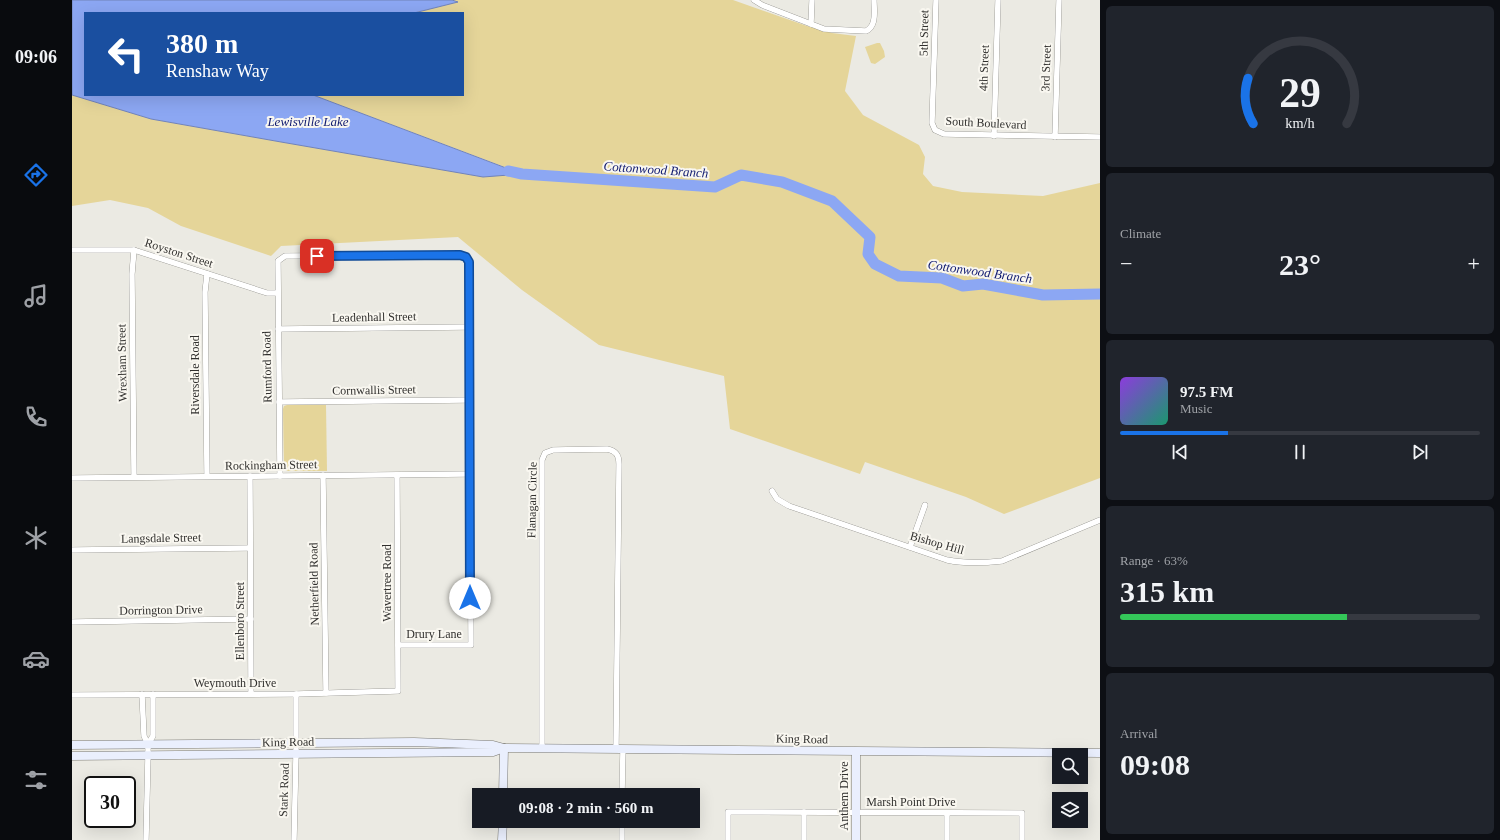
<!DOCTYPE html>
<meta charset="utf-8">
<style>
:root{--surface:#171b24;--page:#20242c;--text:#f1f3f6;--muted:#9ea1a6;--line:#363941;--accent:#1a73e8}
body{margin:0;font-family:"Times New Roman",serif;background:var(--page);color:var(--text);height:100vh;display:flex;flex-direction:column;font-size:15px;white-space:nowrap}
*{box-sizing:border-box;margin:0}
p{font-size:13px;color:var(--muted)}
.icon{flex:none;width:22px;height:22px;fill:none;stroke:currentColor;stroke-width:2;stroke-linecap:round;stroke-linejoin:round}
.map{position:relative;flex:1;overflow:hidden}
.side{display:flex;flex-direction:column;gap:6px;padding:6px;background:#0d0f14;width:400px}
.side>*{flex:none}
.guide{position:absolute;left:12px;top:12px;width:380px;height:84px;border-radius:0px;box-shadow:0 4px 16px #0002;background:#1a4fa0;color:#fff;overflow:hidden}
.buttons{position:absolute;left:980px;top:748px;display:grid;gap:8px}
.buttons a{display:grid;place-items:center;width:36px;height:36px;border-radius:0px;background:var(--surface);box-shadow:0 4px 16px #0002;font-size:20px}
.speed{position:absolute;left:12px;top:776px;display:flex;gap:8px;font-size:20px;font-weight:700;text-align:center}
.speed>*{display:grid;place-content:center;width:52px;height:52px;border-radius:50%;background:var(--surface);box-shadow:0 4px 16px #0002;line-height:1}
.speed .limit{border:2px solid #111;border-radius:6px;background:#fff;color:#111}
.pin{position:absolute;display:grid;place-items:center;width:34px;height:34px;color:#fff;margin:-17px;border-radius:8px;box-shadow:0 2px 6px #0006}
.me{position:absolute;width:44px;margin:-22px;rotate:0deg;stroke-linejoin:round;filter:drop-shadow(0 0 3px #0008)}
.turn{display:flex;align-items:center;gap:14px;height:84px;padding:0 16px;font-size:18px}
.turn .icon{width:52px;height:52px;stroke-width:2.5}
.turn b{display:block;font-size:28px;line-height:34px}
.big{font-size:30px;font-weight:600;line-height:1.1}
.side .tile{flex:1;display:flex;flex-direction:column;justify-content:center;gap:6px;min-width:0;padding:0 14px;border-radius:6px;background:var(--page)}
.side .dial{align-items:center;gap:0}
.dial svg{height:104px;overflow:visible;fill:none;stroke:var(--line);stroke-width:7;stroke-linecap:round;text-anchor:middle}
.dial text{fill:var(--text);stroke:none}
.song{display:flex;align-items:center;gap:12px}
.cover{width:48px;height:48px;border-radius:6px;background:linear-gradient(135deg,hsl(270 70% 55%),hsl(160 70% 35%))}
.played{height:4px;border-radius:2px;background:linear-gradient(90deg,var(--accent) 30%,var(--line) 30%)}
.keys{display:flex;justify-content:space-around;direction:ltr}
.heat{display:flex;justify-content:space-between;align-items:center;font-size:22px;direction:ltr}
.charge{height:6px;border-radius:3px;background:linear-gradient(90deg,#34c759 63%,var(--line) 0)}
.trip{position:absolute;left:400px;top:788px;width:228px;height:40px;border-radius:0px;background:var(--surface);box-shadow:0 4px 16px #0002;font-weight:600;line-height:40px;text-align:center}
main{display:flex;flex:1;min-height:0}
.dock{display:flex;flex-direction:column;width:72px;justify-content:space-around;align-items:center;background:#090b0e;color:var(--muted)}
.dock .icon{width:28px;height:28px}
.dock .selected{color:var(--accent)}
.dock b{font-size:18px;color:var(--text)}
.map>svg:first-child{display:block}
.green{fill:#e5d599}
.water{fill:#8ca7f3;stroke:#7183b8}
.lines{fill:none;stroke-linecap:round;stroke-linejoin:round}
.river{stroke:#8ca7f3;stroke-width:11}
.street-casing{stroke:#7c7b75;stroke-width:6}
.secondary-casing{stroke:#7c7b75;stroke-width:9}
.street{stroke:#fff;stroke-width:5.5}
.secondary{stroke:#eaeffd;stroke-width:8}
.route-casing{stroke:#114b97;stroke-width:10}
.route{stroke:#1a73e8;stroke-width:7}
.labels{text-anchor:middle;stroke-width:4;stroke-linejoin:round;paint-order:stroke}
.street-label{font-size:12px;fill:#31302e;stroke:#f9f7f0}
.water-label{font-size:13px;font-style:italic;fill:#101a70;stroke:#f9f7f0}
</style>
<main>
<nav class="dock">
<b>09:06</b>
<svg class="icon selected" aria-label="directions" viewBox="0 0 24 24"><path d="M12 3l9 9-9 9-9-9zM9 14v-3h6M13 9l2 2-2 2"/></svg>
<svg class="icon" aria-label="music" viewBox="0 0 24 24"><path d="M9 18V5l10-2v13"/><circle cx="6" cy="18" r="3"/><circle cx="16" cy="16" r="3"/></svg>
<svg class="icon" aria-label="phone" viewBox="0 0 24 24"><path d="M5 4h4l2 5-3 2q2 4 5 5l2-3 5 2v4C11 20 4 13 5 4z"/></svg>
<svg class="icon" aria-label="climate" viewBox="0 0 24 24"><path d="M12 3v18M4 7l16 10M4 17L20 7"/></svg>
<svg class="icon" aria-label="car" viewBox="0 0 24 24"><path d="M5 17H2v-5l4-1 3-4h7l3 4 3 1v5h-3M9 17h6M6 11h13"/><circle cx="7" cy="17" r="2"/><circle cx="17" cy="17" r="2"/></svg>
<svg class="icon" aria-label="filters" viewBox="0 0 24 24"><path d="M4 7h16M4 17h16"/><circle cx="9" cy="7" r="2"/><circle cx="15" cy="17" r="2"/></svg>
</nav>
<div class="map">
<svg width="1028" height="840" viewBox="0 0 1028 840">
<rect width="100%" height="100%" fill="#ebeae3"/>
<!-- green -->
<g class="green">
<polygon points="380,0 661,0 735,26 760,33 784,36 773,91 791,115 847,145 853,157 851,174 861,186 890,192 971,196 1028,183 1028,478 932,514 894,497 793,462 788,474 658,429 652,376 527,345 450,290 386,237 209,246 199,256 109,226 76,208 38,200 0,206 0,95 79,119 209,142 411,177 449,173 241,95 391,95 391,13 342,13 386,2"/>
<polygon points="805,43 808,43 812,51 813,57 803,64 799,63 793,47"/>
<polygon points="215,405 254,405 255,471 215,471 212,469 211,409 212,406"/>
</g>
<!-- water -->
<polygon class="water" points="0,0 380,0 386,2 342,13 13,13 13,95 241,95 450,174 411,177 209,142 79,119 0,95"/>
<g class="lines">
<!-- river -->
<polyline class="river" points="436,171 450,174 643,187 669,175 710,182 760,201 798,237 796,254 803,264 827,276 870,278 891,286 911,284 971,295 1028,294"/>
<!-- street casing -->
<g class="street-casing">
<g id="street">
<path d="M 682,0 L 690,5 L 752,29 L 794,31 C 805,26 802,11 802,0"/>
<polyline points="864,0 860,123 863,130 872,134 1028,137"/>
<polyline points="739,24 740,0"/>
<polyline points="922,136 926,0"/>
<polyline points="983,137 987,0"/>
<polyline points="0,250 62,250 195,293 206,293"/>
<polyline points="62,250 60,274 62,477"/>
<polyline points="206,329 398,327"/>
<polyline points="207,402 398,400"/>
<polyline points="251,475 254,693"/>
<polyline points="135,476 133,292 135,274"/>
<polyline points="178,476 179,694"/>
<polyline points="208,476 206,261 213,256 388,255 394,257 397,262 399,645 326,645"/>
<polyline points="0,478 398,474"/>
<path d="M 700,491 L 705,499 L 717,506 L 875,560 C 894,564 911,563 930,561 L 1028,520"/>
<polyline points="838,547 853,505"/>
<polyline points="0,550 178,548"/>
<polyline points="0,622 179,619"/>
<polyline points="70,694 72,736 76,744 76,755 74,840"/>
<polyline points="0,695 224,694 326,691 325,475"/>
<polyline points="76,744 81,736 81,694"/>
<path d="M 470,748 L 470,460 L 473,453 L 481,450 L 535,449 C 544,451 547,455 547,464 L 544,749"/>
<polyline points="550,795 551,749"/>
<polyline points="732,812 732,840"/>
<polyline points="222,840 224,754 224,694"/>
<polyline points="550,840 550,821"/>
<polyline points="656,840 656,812 950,813 950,840"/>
<polyline points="875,840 875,813"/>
</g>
</g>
<!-- secondary casing -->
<g class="secondary-casing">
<g id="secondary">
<polyline points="0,745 342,742 421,745 432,748 1028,753"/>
<polyline points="784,752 784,840"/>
<polyline points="0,756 421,752 432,748"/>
<polyline points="431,795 432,748"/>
<polyline points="430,840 431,821"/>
</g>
</g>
<!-- street -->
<use href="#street" class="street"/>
<!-- secondary -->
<use href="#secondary" class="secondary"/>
</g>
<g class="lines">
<!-- route casing -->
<g class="route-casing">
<polyline id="route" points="245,256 388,255 394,257 397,262 398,598"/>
</g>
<!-- route -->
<use href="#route" class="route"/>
</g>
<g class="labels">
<!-- street labels -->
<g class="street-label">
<text transform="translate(852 33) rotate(-89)" y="4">5th Street</text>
<text transform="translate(912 68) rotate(-88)" y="4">4th Street</text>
<text transform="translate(974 68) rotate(-88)" y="4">3rd Street</text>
<text transform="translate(914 123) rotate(3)" y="4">South Boulevard</text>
<text transform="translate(107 253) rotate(18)" y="4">Royston Street</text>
<text transform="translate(302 317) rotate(-1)" y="4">Leadenhall Street</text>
<text transform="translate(50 363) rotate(-91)" y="4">Wrexham Street</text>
<text transform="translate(195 367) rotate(-91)" y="4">Rumford Road</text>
<text transform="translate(123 375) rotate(-90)" y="4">Riversdale Road</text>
<text transform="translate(302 390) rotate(-1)" y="4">Cornwallis Street</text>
<text transform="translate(199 465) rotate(-1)" y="4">Rockingham Street</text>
<text transform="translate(460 500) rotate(-89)" y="4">Flanagan Circle</text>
<text transform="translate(89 538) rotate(-1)" y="4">Langsdale Street</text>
<text transform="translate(865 543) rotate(16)" y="4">Bishop Hill</text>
<text transform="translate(315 583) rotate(-90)" y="4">Wavertree Road</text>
<text transform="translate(242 584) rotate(-91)" y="4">Netherfield Road</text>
<text transform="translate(89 610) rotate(-1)" y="4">Dorrington Drive</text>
<text transform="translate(168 621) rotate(-90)" y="4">Ellenboro Street</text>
<text x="362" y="638">Drury Lane</text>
<text x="163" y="687">Weymouth Drive</text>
<text transform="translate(730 739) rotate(1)" y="4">King Road</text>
<text transform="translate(216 742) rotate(-1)" y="4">King Road</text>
<text transform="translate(212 790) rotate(-88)" y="4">Stark Road</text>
<text transform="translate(772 796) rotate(-90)" y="4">Anthem Drive</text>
<text x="839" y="806">Marsh Point Drive</text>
</g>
<!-- water labels -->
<g class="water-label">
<text x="236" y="126">Lewisville Lake</text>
<text transform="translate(584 169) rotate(4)" y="5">Cottonwood Branch</text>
<text transform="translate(908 271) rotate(8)" y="5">Cottonwood Branch</text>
</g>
</g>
</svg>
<div class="buttons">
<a><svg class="icon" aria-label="search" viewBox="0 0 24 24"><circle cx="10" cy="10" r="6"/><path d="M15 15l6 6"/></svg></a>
<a><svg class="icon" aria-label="layers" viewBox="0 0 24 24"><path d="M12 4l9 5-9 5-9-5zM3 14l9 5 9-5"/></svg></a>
</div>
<div class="speed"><div class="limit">30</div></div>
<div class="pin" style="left:245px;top:256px;background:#d93025"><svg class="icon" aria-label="arrive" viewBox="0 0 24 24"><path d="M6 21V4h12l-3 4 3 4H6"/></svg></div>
<svg class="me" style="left:398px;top:598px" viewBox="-20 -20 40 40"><circle r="19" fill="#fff"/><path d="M0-13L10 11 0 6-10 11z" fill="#1a73e8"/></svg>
<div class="trip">09:08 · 2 min · 560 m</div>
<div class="guide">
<div class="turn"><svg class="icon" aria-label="left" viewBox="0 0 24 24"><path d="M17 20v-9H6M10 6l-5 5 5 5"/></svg><div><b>380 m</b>Renshaw Way</div></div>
</div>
</div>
<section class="side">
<div class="tile dial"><svg viewBox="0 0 100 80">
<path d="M14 69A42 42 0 1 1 86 69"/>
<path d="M14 69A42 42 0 0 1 10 34" stroke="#1a73e8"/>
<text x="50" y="56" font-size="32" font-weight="700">29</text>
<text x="50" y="72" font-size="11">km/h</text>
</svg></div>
<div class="tile"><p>Climate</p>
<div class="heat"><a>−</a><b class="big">23°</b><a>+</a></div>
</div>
<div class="tile">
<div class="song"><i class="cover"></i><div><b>97.5 FM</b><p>Music</p></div></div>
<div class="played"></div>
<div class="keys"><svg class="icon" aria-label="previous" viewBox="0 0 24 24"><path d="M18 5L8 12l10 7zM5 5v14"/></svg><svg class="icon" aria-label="pause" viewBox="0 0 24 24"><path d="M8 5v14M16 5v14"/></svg><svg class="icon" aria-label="next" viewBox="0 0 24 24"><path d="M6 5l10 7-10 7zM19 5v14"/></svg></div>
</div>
<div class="tile"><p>Range · 63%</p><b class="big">315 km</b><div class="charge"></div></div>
<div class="tile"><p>Arrival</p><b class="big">09:08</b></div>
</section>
</main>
